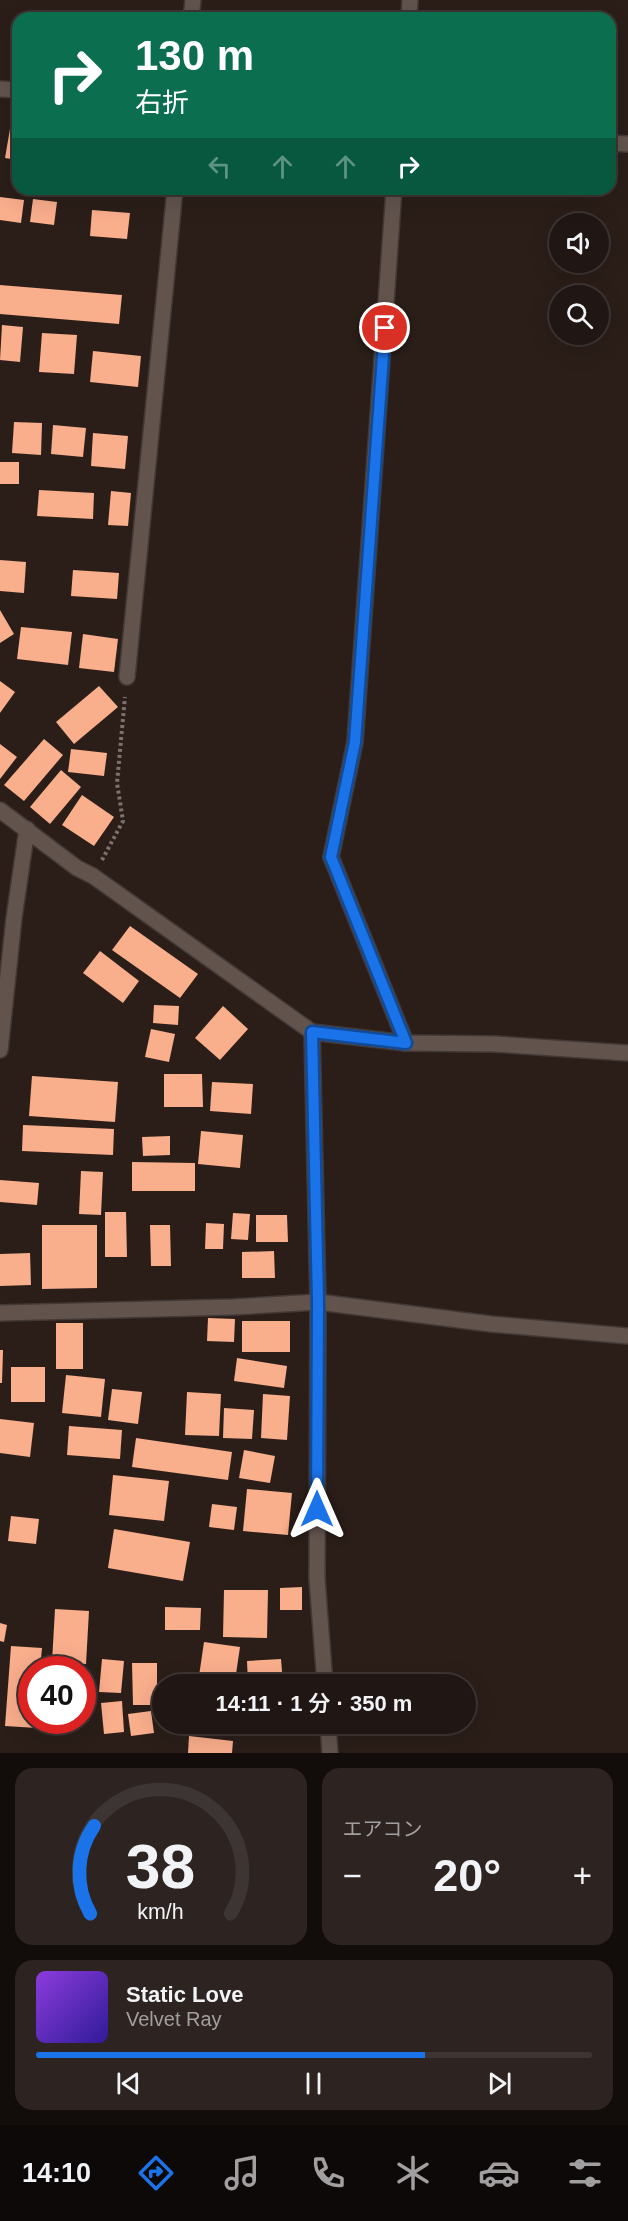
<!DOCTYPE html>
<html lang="ja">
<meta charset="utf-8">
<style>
:root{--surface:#201613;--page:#2d2321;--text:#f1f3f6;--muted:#a29fa0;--line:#3d3533;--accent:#1a73e8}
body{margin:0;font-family:Arial,"Noto Sans JP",sans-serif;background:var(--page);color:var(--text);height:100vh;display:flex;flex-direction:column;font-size:22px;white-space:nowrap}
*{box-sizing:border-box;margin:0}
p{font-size:20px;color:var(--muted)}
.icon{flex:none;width:33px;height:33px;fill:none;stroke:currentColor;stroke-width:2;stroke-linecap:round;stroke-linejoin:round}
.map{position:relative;height:1753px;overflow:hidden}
.details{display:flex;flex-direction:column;gap:15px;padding:15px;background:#120c0a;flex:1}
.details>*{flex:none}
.hud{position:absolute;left:12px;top:12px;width:604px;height:183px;border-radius:18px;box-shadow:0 6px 24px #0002,0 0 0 2px var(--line);background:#0b6e4f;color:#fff;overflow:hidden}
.controls{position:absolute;left:549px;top:213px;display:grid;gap:12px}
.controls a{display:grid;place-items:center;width:60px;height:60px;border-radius:50%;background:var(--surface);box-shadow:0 6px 24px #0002,0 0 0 2px var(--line);font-size:30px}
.speed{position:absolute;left:18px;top:1656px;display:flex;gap:12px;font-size:30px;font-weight:700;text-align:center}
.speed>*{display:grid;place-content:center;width:78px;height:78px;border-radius:50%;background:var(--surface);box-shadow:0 6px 24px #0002,0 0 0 2px var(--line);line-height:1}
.speed .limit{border:9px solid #d22;background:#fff;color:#111}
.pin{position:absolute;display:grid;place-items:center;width:51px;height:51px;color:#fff;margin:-26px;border:3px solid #fff;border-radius:50%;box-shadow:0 2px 6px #0007}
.me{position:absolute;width:66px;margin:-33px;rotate:0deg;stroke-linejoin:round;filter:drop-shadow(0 0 4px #0008)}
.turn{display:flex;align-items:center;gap:21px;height:126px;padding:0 24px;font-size:27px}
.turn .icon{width:78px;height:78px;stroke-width:2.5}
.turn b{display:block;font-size:42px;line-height:51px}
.lanes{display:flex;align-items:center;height:57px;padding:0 24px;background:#0003;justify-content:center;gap:30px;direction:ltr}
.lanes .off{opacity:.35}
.big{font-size:45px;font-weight:600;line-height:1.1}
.details .widget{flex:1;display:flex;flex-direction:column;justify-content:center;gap:9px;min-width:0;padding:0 21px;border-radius:18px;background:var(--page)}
.details .dial{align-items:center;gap:0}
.dial svg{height:156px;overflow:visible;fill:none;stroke:var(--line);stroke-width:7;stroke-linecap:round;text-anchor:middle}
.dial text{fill:var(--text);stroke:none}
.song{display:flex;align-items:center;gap:18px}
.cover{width:72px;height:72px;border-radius:9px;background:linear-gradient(135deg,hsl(270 70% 55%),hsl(250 70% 35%))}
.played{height:6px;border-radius:3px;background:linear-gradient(90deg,var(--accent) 70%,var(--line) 70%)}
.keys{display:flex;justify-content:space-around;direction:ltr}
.heat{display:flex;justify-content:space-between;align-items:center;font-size:33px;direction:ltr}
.details .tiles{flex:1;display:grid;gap:15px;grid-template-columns:1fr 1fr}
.widget:last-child{grid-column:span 2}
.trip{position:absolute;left:152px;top:1674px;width:324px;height:60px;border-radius:30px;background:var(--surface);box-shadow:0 6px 24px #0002,0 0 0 2px var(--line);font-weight:600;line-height:60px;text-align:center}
.menu{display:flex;height:96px;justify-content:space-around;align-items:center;background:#0d0908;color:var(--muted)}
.menu .icon{width:42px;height:42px}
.menu .current{color:var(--accent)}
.menu b{font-size:27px;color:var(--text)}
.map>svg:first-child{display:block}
.building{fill:#f9ae8c}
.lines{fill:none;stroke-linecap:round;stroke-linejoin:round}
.minor-casing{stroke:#423835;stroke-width:18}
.tertiary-casing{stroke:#423835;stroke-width:18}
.path{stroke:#7c716c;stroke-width:4;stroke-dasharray:3 3;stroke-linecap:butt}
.minor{stroke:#62534d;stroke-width:15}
.tertiary{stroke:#62534d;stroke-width:15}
.route-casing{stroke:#114b97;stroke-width:15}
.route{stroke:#1a73e8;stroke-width:10}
</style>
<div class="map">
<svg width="628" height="1753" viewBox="0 0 628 1753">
<rect width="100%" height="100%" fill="#2b1e19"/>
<!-- building -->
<g class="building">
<polygon points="10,129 18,130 18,160 5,158"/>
<polygon points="0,197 24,200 21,223 0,220"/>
<polygon points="33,199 57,202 54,225 30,222"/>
<polygon points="92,210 130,213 127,239 90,236"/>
<polygon points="0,285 122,295 119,324 0,314"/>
<polygon points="2,325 23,327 20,362 0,360"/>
<polygon points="42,333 77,335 74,374 39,372"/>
<polygon points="93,351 141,356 138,387 90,382"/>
<polygon points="14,422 42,423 41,455 12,453"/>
<polygon points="53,425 86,428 83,457 51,454"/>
<polygon points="93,433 128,436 125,469 91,466"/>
<rect x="0" y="462" width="19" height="22"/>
<polygon points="39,490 94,493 93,519 37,516"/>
<polygon points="111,491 131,493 128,526 108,525"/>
<polygon points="0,560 26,562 24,593 0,591"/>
<polygon points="73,570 119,573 117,599 71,596"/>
<polygon points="0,610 14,634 0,643"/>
<polygon points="21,627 72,632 68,665 17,659"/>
<polygon points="83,634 118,639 114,672 79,668"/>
<polygon points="0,681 15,692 0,713"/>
<polygon points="99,686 118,707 74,744 56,722"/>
<polygon points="44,739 63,755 24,801 4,785"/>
<polygon points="0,744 17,757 0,779"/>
<polygon points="71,749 107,753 104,776 68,772"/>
<polygon points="61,770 81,787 50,824 30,807"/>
<polygon points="82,795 114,817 94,846 62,825"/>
<polygon points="130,926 198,974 180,998 112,950"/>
<polygon points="100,951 139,981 123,1003 83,973"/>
<polygon points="154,1005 179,1006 178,1025 153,1023"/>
<polygon points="223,1006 248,1029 220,1060 195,1038"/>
<polygon points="151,1029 175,1034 169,1062 145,1057"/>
<polygon points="164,1074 202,1074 203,1107 164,1107"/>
<polygon points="32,1076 118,1082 115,1122 29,1116"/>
<polygon points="212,1082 253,1084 251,1114 210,1111"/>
<polygon points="23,1125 114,1129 113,1155 22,1151"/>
<polygon points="201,1131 243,1135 240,1168 198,1164"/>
<polygon points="170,1136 170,1155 143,1156 142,1137"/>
<polygon points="132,1162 195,1163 195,1191 132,1191"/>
<polygon points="81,1171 103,1172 101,1215 79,1214"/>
<polygon points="0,1180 39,1183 37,1205 0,1202"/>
<polygon points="105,1212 126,1212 127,1257 105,1257"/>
<polygon points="233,1213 250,1214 248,1240 231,1239"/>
<polygon points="256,1215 287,1215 288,1242 256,1242"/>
<polygon points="206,1223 224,1224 223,1249 205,1249"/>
<polygon points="42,1225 97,1225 97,1288 42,1289"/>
<polygon points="150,1225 170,1225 171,1266 151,1266"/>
<polygon points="274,1251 275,1278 242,1278 242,1252"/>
<polygon points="30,1253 31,1285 0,1286 0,1254"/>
<polygon points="208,1318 235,1319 234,1342 207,1341"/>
<rect x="242" y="1321" width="48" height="31"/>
<rect x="56" y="1323" width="27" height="46"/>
<polygon points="0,1350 3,1350 2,1383 0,1383"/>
<polygon points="237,1358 287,1366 284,1388 234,1381"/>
<rect x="11" y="1367" width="34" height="35"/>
<polygon points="66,1375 105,1379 101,1417 62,1413"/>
<polygon points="112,1389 142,1392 138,1424 108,1420"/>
<polygon points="187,1392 221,1394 219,1436 185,1435"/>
<polygon points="263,1394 290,1396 287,1440 261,1438"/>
<polygon points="224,1408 254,1410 252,1439 223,1438"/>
<polygon points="0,1419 34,1423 30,1457 0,1453"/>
<polygon points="69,1426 122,1430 120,1459 67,1455"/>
<polygon points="136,1438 232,1452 228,1480 132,1467"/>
<polygon points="244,1450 275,1456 270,1483 239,1478"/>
<polygon points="113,1475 169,1481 164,1521 109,1515"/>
<polygon points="247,1489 292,1493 288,1535 243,1531"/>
<polygon points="212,1504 237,1507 234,1530 209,1527"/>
<polygon points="11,1516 39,1519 36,1544 8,1541"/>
<polygon points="114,1529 190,1542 183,1581 108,1568"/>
<polygon points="302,1587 302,1610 280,1610 280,1588"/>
<polygon points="224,1590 268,1590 267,1638 223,1637"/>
<polygon points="165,1607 201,1608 200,1630 165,1630"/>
<polygon points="55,1609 89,1611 86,1664 52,1662"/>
<polygon points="0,1623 7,1625 4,1642 0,1641"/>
<polygon points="204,1642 240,1647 235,1681 199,1676"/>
<polygon points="11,1646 42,1648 40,1670 32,1670 32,1720 37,1720 37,1728 5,1726"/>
<polygon points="102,1659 124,1661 121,1693 99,1692"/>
<polygon points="281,1659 283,1683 248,1684 247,1661"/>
<polygon points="132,1663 157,1663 157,1705 133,1705"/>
<rect x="82" y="1697" width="7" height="24"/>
<polygon points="122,1701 124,1732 104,1734 101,1703"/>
<polygon points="151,1711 154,1733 131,1736 128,1714"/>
<polygon points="186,1724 235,1724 234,1731"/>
<polygon points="189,1736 233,1741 232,1753 188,1753"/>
</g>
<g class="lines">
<!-- minor casing -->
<g class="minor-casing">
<g id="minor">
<polyline points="191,18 193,0"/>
<polyline points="409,18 410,0"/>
<polyline points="0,89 18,90"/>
<polyline points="610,143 628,144"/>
<polyline points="394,189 355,742 331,857 406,1043"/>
<polyline points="127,677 175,189"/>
<polyline points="0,1050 14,918 27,829"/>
<polyline points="0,1313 233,1307 318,1302 491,1324 628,1336"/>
</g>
</g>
<!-- tertiary casing -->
<g class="tertiary-casing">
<g id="tertiary">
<polyline points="0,810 77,868 93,876 312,1032 406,1043 494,1044 628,1053"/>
<polyline points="312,1032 318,1302 317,1579 325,1684"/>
<polyline points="328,1724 330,1753"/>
</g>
</g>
<!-- path -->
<polyline class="path" points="102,860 123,821 117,783 125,697"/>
<!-- minor -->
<use href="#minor" class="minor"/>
<!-- tertiary -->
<use href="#tertiary" class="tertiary"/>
</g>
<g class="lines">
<!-- route casing -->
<g class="route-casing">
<polyline id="route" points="317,1509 318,1302 312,1032 406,1043 331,857 355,742 385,328"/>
</g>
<!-- route -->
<use href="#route" class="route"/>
</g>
</svg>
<div class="controls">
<a><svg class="icon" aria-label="sound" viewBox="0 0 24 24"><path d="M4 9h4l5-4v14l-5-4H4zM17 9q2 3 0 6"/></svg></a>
<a><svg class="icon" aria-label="search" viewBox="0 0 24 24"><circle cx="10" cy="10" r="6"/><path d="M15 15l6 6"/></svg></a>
</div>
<div class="speed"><div class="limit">40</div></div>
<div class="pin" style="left:385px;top:328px;background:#d93025"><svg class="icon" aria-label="arrive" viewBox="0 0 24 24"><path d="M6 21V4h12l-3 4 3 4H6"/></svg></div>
<svg class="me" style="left:317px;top:1509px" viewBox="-20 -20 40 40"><path d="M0-17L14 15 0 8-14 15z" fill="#1a73e8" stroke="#fff" stroke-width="4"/></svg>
<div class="trip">14:11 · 1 分 · 350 m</div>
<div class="hud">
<div class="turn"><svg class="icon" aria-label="right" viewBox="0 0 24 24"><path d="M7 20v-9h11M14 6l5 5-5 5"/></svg><div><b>130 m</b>右折</div></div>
<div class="lanes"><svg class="icon off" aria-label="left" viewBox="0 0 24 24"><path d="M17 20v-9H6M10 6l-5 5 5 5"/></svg><svg class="icon off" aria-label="ahead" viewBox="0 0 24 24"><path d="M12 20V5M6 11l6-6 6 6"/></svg><svg class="icon off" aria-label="ahead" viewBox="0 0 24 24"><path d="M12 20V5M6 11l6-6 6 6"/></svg><svg class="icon" aria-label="right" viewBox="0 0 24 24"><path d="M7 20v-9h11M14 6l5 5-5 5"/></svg></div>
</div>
</div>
<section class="details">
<div class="tiles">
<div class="widget dial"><svg viewBox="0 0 100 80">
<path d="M14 69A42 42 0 1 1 86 69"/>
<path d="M14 69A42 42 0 0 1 16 24" stroke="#1a73e8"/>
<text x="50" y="56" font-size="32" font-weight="700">38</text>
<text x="50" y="72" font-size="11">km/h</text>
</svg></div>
<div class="widget"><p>エアコン</p>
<div class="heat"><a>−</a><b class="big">20°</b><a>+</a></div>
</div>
<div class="widget">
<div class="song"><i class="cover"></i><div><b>Static Love</b><p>Velvet Ray</p></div></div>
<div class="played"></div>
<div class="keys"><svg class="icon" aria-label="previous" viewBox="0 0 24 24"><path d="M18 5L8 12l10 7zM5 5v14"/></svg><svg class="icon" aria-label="pause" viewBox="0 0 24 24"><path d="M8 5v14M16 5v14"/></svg><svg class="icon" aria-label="next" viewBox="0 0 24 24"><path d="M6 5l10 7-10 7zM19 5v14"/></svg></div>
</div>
</div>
</section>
<nav class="menu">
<b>14:10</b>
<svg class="icon current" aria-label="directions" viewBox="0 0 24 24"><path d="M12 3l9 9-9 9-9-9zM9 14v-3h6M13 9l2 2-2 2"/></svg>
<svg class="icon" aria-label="music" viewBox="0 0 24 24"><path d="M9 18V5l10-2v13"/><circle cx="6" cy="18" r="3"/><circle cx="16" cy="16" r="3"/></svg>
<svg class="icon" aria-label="phone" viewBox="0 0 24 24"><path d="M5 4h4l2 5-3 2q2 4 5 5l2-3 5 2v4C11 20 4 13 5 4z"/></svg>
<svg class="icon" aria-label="climate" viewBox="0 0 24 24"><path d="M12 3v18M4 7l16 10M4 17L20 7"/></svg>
<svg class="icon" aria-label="car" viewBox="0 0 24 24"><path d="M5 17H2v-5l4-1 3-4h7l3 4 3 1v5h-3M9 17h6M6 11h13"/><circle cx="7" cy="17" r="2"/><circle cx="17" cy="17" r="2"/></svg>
<svg class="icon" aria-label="filters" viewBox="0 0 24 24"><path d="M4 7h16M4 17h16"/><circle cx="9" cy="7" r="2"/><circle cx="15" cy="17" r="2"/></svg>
</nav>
